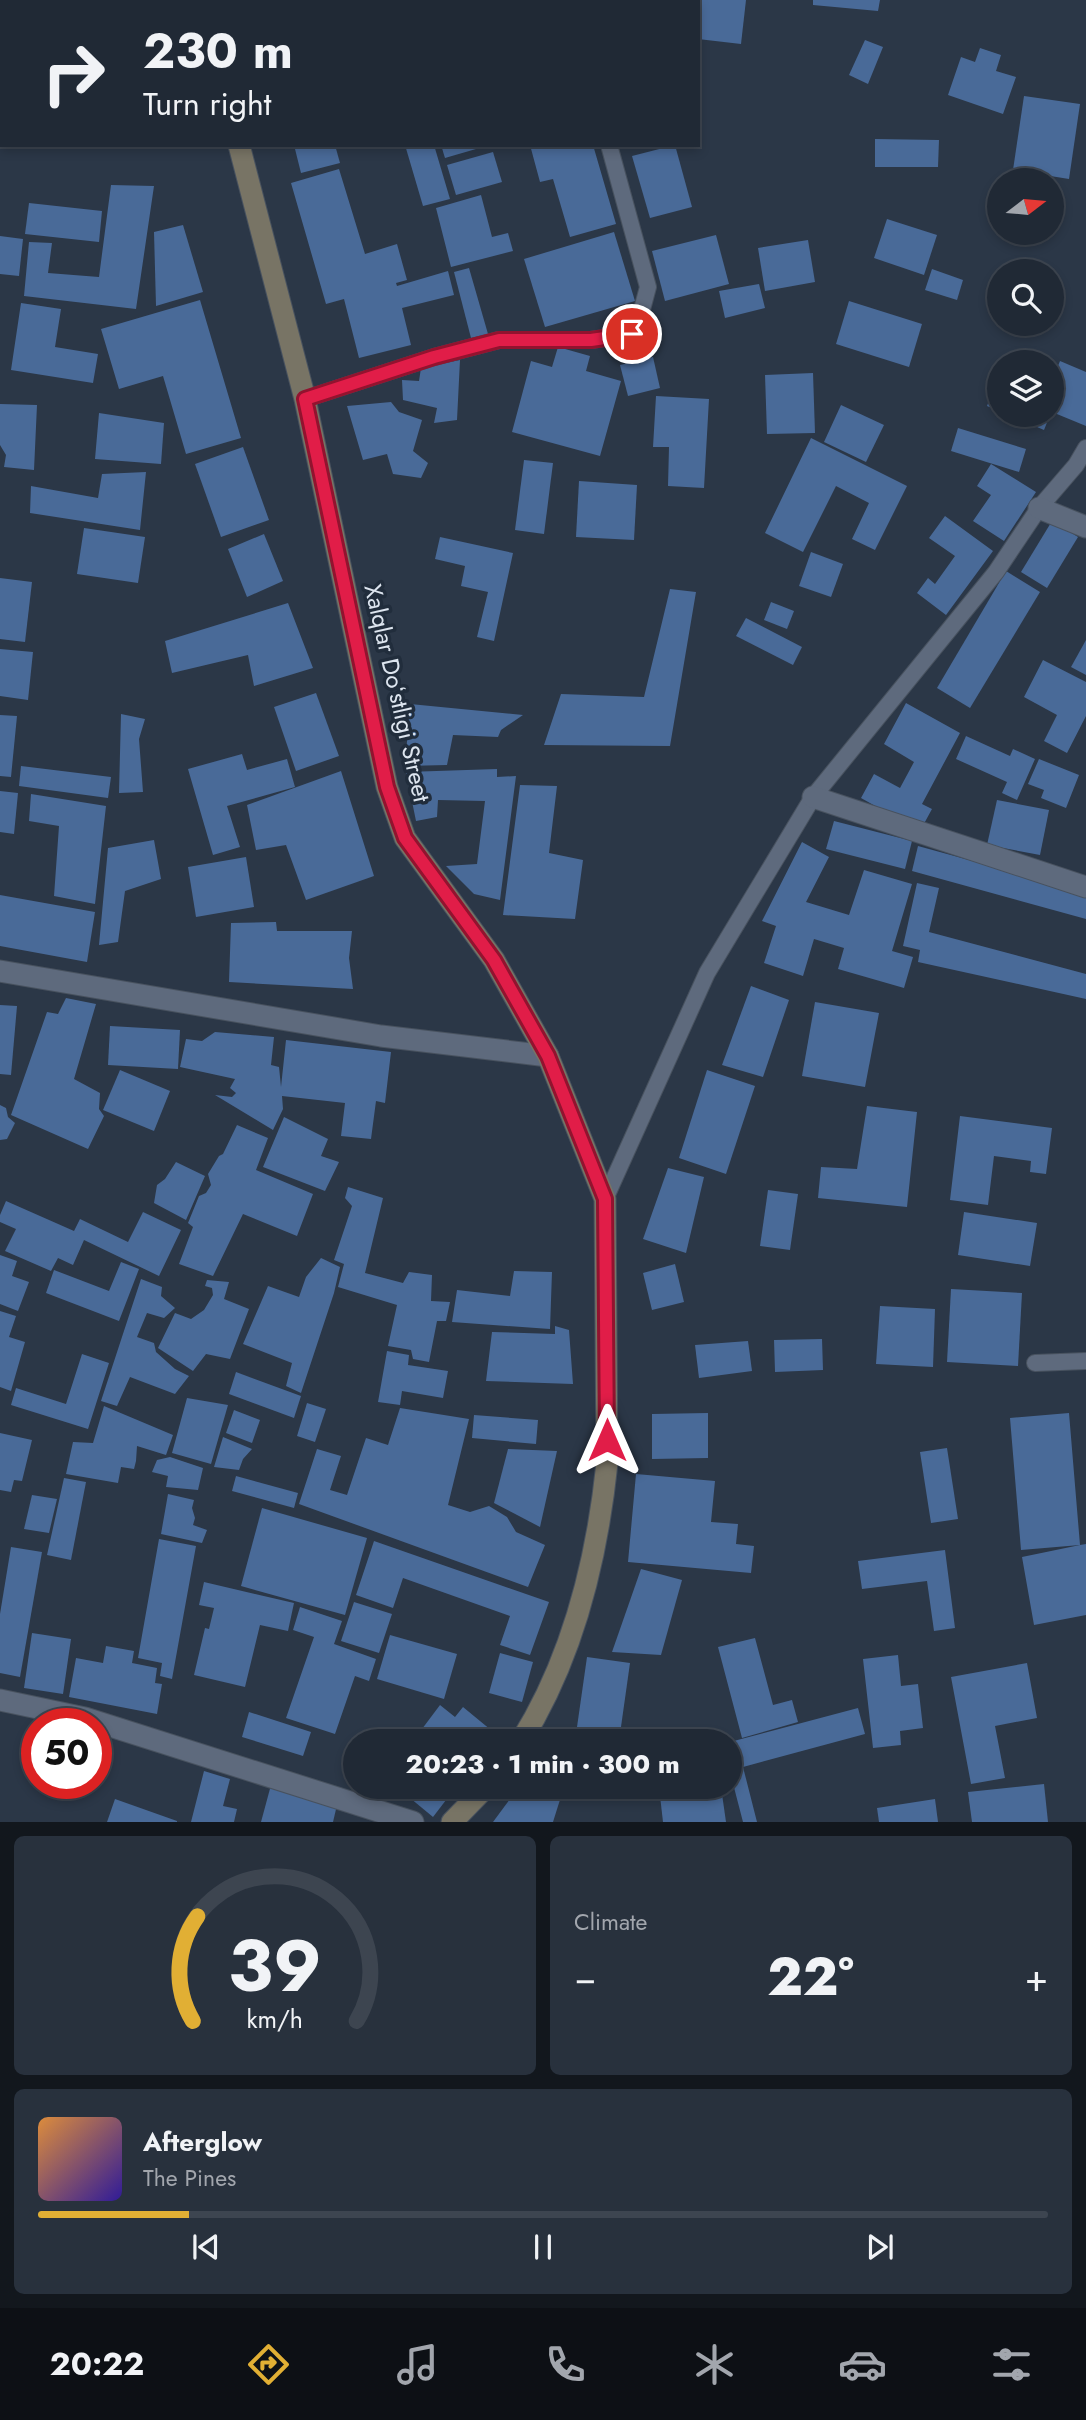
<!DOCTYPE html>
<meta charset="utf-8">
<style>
:root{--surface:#202935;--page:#28313d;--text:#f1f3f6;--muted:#a2a6ad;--line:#3d4550;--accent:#e1af34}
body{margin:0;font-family:Jost,sans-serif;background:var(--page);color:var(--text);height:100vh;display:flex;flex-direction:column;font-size:26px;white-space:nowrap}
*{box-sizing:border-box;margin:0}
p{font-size:23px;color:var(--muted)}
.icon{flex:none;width:38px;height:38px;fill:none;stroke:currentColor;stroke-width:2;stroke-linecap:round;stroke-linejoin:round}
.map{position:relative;height:1822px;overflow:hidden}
.side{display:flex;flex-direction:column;gap:14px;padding:14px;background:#12171d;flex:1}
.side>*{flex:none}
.guide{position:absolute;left:0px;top:0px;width:700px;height:147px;box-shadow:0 4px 10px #0003,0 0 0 2px var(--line);background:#202935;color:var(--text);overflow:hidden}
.needle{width:46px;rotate:74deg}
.tools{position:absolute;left:987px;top:168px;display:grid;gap:14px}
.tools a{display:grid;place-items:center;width:77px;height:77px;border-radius:50%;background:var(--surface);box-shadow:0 4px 10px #0003,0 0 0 2px var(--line);font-size:35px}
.speed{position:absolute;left:21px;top:1708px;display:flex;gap:14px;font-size:35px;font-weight:700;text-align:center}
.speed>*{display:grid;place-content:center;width:91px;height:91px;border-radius:50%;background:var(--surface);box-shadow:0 4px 10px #0003,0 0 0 2px var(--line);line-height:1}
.speed .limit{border:10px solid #d22;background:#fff;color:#111}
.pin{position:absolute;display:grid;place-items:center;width:60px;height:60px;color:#fff;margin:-30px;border:4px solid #fff;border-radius:50%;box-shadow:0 2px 7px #0007}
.me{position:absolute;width:77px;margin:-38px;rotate:0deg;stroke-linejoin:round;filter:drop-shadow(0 0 5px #0008)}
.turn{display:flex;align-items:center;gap:24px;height:147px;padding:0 28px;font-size:32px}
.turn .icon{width:91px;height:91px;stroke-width:2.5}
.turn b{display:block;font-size:49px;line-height:60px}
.big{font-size:52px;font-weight:800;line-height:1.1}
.side .tile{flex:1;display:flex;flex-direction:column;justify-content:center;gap:10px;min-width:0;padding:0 24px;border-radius:10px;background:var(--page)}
.side .dial{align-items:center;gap:0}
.dial svg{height:182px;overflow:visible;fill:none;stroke:var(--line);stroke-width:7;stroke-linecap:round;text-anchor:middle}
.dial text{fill:var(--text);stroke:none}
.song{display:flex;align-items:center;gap:21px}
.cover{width:84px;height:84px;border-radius:10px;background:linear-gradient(135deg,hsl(30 70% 55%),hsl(250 70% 35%))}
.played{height:7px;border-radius:4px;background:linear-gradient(90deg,var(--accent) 15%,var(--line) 15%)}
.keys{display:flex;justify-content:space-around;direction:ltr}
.heat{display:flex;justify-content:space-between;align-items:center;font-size:38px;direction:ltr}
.side .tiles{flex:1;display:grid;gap:14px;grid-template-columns:1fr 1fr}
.tile:last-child{grid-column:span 2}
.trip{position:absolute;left:343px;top:1729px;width:399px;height:70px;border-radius:35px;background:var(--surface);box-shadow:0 4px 10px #0003,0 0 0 2px var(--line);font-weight:800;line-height:70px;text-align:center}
.tabs{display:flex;height:112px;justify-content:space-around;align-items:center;background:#0d1015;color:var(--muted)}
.tabs .icon{width:49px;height:49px}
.tabs .on{color:var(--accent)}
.tabs b{font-size:32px;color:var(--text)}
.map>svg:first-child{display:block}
.building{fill:#496a98}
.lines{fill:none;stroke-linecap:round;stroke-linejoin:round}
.service-casing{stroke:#48525f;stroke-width:18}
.minor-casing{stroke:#48525f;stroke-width:23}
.secondary-casing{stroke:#48525f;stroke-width:23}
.service{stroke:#5e6a7d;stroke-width:16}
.minor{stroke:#5e6a7d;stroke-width:21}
.secondary{stroke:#787465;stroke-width:21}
.route-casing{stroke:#92132f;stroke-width:18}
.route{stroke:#e11d48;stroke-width:12}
.labels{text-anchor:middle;stroke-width:7;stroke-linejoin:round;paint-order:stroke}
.street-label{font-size:24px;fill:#dde5ef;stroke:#212d3c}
</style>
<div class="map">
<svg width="1086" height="1822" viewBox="0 0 1086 1822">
<rect width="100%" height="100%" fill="#2b3747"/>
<!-- building -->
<g class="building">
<polygon points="698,0 746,0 741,44 698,39"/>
<polygon points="813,0 880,0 878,11 813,5"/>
<polygon points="865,40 883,47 868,84 849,75"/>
<polygon points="980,48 1001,55 996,71 1016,77 1003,114 948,95 961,57 975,62"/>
<polygon points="1024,96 1080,104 1069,179 1013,170"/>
<polygon points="875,139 939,140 938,167 875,167"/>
<polygon points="294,145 335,145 340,163 301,173"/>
<polygon points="405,145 434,145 450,199 423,206"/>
<polygon points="441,145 475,145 476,149 445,158"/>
<polygon points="530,145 593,145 616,224 570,237 553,179 540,182"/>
<polygon points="675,145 692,207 650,218 632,156"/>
<polygon points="493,152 502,182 456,195 447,165"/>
<polygon points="339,169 365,254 397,244 407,280 396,283 397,286 448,271 454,295 402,308 411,345 359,358 344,299 326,304 291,183"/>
<polygon points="111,185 154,186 136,309 24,296 29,242 52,243 48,273 99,277"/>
<polygon points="481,195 492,237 508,233 513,251 451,267 436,208"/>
<polygon points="29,203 102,211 99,242 25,234"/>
<polygon points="887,219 937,235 924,275 874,258"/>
<polygon points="183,225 203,292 156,306 154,232"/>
<polygon points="614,232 635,301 545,327 524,259"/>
<polygon points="716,235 729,284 665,301 652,251"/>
<polygon points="0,236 23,239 19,276 0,274"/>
<polygon points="808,240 815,282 765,291 758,248"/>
<polygon points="469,268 488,334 471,338 454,272"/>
<polygon points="932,269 963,280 957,300 925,290"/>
<polygon points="759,284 765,308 725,318 719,291"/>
<polygon points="200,300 241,438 186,454 163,376 119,389 101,329"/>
<polygon points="849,301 922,324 909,367 836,344"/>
<polygon points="21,303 61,309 55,347 98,354 93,383 11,370"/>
<polygon points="558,347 590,356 586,371 621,381 600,456 512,432 531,361 552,367"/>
<polygon points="653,357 660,388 628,396 620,365"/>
<polygon points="460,360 457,420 434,423 437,408 403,400 402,380 419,381 421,368"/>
<polygon points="1060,361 1086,372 1086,426 1052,412 1052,381"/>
<polygon points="813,373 815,433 767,434 765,375"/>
<polygon points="994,387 999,389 999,411 987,406"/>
<polygon points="656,396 709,399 704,488 668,486 669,447 653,447"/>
<polygon points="391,402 399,412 422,420 413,451 428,463 421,478 393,474 387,454 363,460 347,406"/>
<polygon points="0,404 37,405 34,470 4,467 6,455 0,445"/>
<polygon points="841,405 884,425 866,462 824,442"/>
<polygon points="99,413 164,423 161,464 95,459"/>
<polygon points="1009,415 1050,415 1044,430"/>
<polygon points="958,428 1026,449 1019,472 951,451"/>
<polygon points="811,438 907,486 875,550 852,539 869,503 836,486 803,552 765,533"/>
<polygon points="243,447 269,520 221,537 195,464"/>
<polygon points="524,460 553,463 544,534 515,530"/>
<polygon points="991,464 1036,492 1004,541 973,521 991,495 977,486"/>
<polygon points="146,472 140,530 30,513 31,486 98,498 102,474"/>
<polygon points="579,481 637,485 634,540 576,537"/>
<polygon points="945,516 993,551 946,615 917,593 928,578 935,584 955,556 929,538"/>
<polygon points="1052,521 1078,537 1047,588 1021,572"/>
<polygon points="84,528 145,537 138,583 77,574"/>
<polygon points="264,534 283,581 247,597 228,549"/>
<polygon points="440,537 513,553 494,641 477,637 488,592 461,586 465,566 435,559"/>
<polygon points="811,552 843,564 831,597 799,586"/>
<polygon points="1006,571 1040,592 970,708 937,688"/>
<polygon points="0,578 32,582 25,642 0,639"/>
<polygon points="670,589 696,592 670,746 544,745 561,694 644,697"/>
<polygon points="771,602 794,611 787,629 764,620"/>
<polygon points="288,603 313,668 254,686 248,655 172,673 165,641"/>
<polygon points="746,618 802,647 793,665 736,636"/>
<polygon points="1086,640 1086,675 1071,667"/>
<polygon points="0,649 33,652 28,700 0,696"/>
<polygon points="1043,660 1086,682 1086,716 1067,753 1044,741 1057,715 1024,697"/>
<polygon points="316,693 339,756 296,771 274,707"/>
<polygon points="906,703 960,733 922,804 932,809 920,831 861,798 874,774 900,788 914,762 884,744"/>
<polygon points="410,704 523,715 501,730 498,737 453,735 447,765 405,766"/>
<polygon points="121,714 145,719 139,739 143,792 119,793"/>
<polygon points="0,715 17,716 11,777 0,776"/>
<polygon points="966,736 1010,756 1013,749 1035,759 1017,800 1002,793 1007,782 956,759"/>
<polygon points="242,754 247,770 287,759 295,787 227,806 240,847 213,855 188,769"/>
<polygon points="1039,759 1079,775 1066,808 1041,798 1044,790 1028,784"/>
<polygon points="21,766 111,777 108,798 19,786"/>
<polygon points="497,769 497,777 516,776 500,900 474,894 446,866 477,864 485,801 438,800 437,817 416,821 406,772"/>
<polygon points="341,771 374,876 306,900 286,845 256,850 247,805"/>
<polygon points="520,785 557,786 549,853 583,860 575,919 503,915"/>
<polygon points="0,791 18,793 14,834 0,832"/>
<polygon points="31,794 106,806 95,904 54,896 59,826 29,821"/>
<polygon points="997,800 1049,810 1040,855 987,845"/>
<polygon points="834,821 912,841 905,869 826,849"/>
<polygon points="154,840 161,879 125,891 118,942 99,945 108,848"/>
<polygon points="802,842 829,857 806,902 849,915 864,870 912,884 892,951 913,957 904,988 838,969 844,948 814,939 803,976 764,963 776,926 762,921"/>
<polygon points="918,846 1086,892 1086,919 912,871"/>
<polygon points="246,857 254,907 196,917 188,867"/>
<polygon points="917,883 939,888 929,932 1086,974 1086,999 918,962 920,950 903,946"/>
<polygon points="0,895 95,912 87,962 0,946"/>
<polygon points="276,922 277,931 352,931 349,958 353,989 229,982 231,923"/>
<polygon points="751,986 789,1000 763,1077 722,1065"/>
<polygon points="66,998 96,1004 74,1079 100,1093 99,1109 104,1116 88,1149 11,1115 47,1012 58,1014"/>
<polygon points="815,1002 879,1013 865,1087 802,1076"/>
<polygon points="0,1005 17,1006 11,1075 0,1074"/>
<polygon points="110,1026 180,1030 178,1069 108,1065"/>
<polygon points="215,1032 274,1037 271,1065 279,1067 281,1087 286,1040 391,1052 385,1103 376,1101 371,1139 341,1136 345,1103 282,1096 283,1109 273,1130 215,1095 232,1097 236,1093 230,1088 235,1079 180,1067 186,1039 202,1041"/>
<polygon points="120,1070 170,1091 154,1131 103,1110"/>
<polygon points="707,1070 755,1086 726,1174 679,1158"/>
<polygon points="0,1105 6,1108 8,1117 15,1123 7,1139 0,1140"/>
<polygon points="867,1106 917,1112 907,1207 818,1198 821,1167 857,1169"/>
<polygon points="960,1116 1052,1128 1046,1174 1030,1172 1031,1161 994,1156 988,1205 950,1200"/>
<polygon points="284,1117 328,1139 321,1156 339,1162 325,1191 263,1167"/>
<polygon points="237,1125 268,1138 256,1170 313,1194 297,1236 243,1214 213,1276 179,1264 193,1227 188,1223 199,1196 206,1193 211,1185 208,1174 219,1156 223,1154"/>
<polygon points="176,1162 205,1176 186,1220 154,1203 157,1185 165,1179"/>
<polygon points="668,1168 704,1177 686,1253 643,1239"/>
<polygon points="348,1187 383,1198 365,1273 403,1283 409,1272 432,1275 431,1301 450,1302 446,1321 437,1321 429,1362 413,1359 411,1350 388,1346 397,1305 338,1287 344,1264 334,1260 352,1206 345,1198"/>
<polygon points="768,1190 798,1194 790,1250 760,1246"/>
<polygon points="6,1201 74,1231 80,1219 128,1242 143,1212 181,1230 159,1276 84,1240 73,1265 58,1258 51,1271 5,1251 16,1229 0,1222 0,1215"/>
<polygon points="964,1212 1037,1223 1030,1266 958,1255"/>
<polygon points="0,1255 17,1261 12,1276 29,1282 18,1311 0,1304"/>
<polygon points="321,1258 340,1267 334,1293 301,1393 286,1386 292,1363 243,1344 268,1286 299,1297 306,1277"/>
<polygon points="121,1262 139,1269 119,1321 46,1293 54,1270 109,1291"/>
<polygon points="675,1264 684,1302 652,1310 643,1273"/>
<polygon points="514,1271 552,1272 550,1329 452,1322 457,1290 510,1296"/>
<polygon points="141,1279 162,1287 161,1296 175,1308 164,1318 147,1313 137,1337 154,1343 156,1352 175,1369 189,1376 175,1394 130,1377 117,1406 101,1401"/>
<polygon points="207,1280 229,1282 224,1299 249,1309 230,1359 206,1354 193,1371 158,1348 175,1313 191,1319 204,1310 213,1295 212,1288 205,1286"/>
<polygon points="951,1289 1022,1293 1018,1366 947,1362"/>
<polygon points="880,1306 935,1309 933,1367 876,1364"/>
<polygon points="0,1311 16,1316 9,1337 25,1342 11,1391 0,1387"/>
<polygon points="555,1326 569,1330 573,1384 486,1381 492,1332 555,1334"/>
<polygon points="822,1339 823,1370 775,1372 774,1340"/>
<polygon points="748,1341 752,1371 699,1378 695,1345"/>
<polygon points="387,1351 409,1355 408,1365 448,1371 443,1398 402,1391 400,1405 378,1402"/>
<polygon points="82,1354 109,1363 88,1429 11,1405 16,1388 66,1404"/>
<polygon points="236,1372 301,1396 294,1418 229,1394"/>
<polygon points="187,1398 228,1405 211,1464 172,1453"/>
<polygon points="307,1403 326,1409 315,1442 297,1436"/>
<polygon points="104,1406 173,1435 166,1455 137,1446 136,1461 134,1469 121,1467 118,1483 66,1474 73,1442 93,1443"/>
<polygon points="400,1408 469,1419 448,1505 470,1512 489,1506 507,1517 516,1532 545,1545 528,1587 299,1504 317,1449 341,1456 330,1490 347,1495 366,1438 388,1445"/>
<polygon points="234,1410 260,1420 252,1443 226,1433"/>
<polygon points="708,1413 708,1458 652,1459 652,1414"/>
<polygon points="1069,1413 1080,1545 1086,1544 1086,1615 1034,1625 1022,1557 1080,1545 1021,1550 1010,1418"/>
<polygon points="474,1415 538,1420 536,1444 472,1438"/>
<polygon points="0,1433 32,1440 22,1481 14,1480 11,1492 0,1490"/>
<polygon points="223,1437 252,1449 243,1459 239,1470 214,1467"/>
<polygon points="947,1448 958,1519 931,1523 920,1452"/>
<polygon points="508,1449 557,1451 540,1527 494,1503"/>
<polygon points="170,1457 203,1468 198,1490 166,1487 168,1476 152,1472 157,1460"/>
<polygon points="636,1474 715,1481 711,1522 738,1524 736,1544 754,1546 751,1573 628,1562"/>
<polygon points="236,1476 298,1493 294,1508 232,1491"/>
<polygon points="64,1478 86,1482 71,1560 47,1555"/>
<polygon points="168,1494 194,1500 192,1508 195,1518 193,1525 207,1530 202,1543 161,1534"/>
<polygon points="32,1495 57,1499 49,1533 24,1529"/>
<polygon points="262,1508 367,1538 345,1615 241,1586"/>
<polygon points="159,1539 196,1546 172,1679 160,1676 162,1663 138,1658"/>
<polygon points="374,1541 549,1602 530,1655 500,1645 510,1616 403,1578 393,1608 356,1595"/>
<polygon points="11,1547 42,1552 20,1677 0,1673 0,1614"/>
<polygon points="945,1550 955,1628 934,1631 927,1581 862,1589 858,1561"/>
<polygon points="641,1569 682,1580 661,1655 612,1652"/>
<polygon points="204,1582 294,1603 288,1631 260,1625 245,1687 194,1675 205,1628 209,1629 214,1608 199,1605"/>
<polygon points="354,1602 392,1614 379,1653 341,1641"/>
<polygon points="300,1607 342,1621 334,1644 376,1659 369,1681 355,1676 335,1734 286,1718 314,1637 293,1630"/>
<polygon points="32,1633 71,1639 63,1694 24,1688"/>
<polygon points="390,1635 457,1654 444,1699 377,1679"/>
<polygon points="755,1638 773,1705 792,1700 798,1722 742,1738 718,1647"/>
<polygon points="106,1646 134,1651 132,1663 157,1668 155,1683 162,1684 157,1714 69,1697 76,1658 103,1663"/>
<polygon points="500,1653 533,1662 522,1702 489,1693"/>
<polygon points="898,1655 901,1686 918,1684 923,1728 900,1731 901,1745 873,1748 863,1659"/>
<polygon points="587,1657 630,1663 619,1741 575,1741"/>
<polygon points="1027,1663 1037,1718 995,1726 1005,1778 971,1784 951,1677"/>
<polygon points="440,1705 455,1717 463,1707 497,1735 492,1741 422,1741 416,1737"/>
<polygon points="858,1708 865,1734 743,1767 757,1822 743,1822 730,1772 730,1742"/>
<polygon points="249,1712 311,1732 303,1756 242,1737"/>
<polygon points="204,1771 230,1779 223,1806 237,1809 234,1822 191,1822"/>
<polygon points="1044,1784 1048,1822 972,1822 968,1792"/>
<polygon points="271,1785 337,1805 333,1822 261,1822"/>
<polygon points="409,1787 456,1787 433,1817 404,1793"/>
<polygon points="519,1787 564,1787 553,1822 493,1822"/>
<polygon points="574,1787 638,1787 638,1788 575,1796"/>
<polygon points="659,1787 721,1787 726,1822 663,1822"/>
<polygon points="115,1799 177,1821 177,1822 107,1822"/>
<polygon points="935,1799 938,1822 879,1822 877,1808"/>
</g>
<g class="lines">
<!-- service casing -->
<g class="service-casing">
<g id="service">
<polyline points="650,2 653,0"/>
<polyline points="305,399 434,357 499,340 591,340 632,334 640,317 648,287 609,145"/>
<polyline points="605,1199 707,973 813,797 996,572 1039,508 1076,465 1086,448"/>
<polyline points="1035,1363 1086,1361"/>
</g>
</g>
<!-- minor casing -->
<g class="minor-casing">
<g id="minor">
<polyline points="1039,508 1086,527"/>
<polyline points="813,797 1086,887"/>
<polyline points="0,971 381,1036 548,1056"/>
<polyline points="0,1700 85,1718 413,1822"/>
</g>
</g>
<!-- secondary casing -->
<g class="secondary-casing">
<g id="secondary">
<polyline points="191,0 192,2"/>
<path d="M 239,145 L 305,399 L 387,787 L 405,838 L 494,960 L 548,1056 L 605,1199 L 607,1463 C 597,1560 573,1658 521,1741"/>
<polyline points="452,1822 486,1787"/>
</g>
</g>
<!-- service -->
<use href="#service" class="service"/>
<!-- minor -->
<use href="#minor" class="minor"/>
<!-- secondary -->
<use href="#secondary" class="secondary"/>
</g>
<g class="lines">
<!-- route casing -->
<g class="route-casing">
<polyline id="route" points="607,1440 605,1199 548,1056 494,960 405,838 387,787 305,399 434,357 499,340 591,340 632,334"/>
</g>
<!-- route -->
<use href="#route" class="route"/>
</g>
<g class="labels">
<!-- street labels -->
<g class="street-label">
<text transform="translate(397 693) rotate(77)" y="8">Xalqlar Doʻstligi Street</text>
</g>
</g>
</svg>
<div class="tools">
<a><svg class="needle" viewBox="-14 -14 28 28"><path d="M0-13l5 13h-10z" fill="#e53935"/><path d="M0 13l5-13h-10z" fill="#a2a6ad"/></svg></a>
<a><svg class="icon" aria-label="search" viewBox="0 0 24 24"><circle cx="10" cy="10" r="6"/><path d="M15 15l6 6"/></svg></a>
<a><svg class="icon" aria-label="layers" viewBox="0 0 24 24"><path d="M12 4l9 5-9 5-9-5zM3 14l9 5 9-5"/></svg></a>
</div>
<div class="speed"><div class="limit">50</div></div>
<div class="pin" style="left:632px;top:334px;background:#d93025"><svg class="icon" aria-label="arrive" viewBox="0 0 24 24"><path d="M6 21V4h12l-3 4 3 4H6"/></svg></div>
<svg class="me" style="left:607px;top:1440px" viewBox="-20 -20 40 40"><path d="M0-17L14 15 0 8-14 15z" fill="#e11d48" stroke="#fff" stroke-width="4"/></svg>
<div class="trip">20:23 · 1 min · 300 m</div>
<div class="guide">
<div class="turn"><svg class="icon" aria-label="right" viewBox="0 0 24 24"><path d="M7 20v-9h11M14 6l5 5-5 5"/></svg><div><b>230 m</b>Turn right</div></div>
</div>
</div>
<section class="side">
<div class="tiles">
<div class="tile dial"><svg viewBox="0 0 100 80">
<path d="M14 69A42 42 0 1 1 86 69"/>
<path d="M14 69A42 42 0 0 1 16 23" stroke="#e1af34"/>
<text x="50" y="56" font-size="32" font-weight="700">39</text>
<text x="50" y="72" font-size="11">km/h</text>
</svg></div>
<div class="tile"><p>Climate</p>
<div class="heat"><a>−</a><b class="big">22°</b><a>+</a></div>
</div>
<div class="tile">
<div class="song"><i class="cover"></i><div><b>Afterglow</b><p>The Pines</p></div></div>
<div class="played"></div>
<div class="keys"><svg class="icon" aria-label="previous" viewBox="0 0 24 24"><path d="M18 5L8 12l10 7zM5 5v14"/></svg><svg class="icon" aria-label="pause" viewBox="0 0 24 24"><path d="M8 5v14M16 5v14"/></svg><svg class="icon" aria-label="next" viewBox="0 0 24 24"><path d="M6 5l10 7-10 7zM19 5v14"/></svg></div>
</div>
</div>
</section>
<nav class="tabs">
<b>20:22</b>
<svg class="icon on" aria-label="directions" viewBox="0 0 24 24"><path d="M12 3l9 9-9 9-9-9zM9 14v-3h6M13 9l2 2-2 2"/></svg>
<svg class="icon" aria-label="music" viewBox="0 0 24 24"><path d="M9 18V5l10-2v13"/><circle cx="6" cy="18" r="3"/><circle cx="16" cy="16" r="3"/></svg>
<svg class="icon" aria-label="phone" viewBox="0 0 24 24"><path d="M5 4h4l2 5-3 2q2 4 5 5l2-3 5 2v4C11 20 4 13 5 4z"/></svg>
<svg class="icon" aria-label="climate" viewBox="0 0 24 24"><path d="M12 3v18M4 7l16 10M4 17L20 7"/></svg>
<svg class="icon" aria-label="car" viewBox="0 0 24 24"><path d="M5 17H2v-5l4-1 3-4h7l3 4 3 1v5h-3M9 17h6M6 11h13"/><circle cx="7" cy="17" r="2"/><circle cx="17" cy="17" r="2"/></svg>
<svg class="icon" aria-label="filters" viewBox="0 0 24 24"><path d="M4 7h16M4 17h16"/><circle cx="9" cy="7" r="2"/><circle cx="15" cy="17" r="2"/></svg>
</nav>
